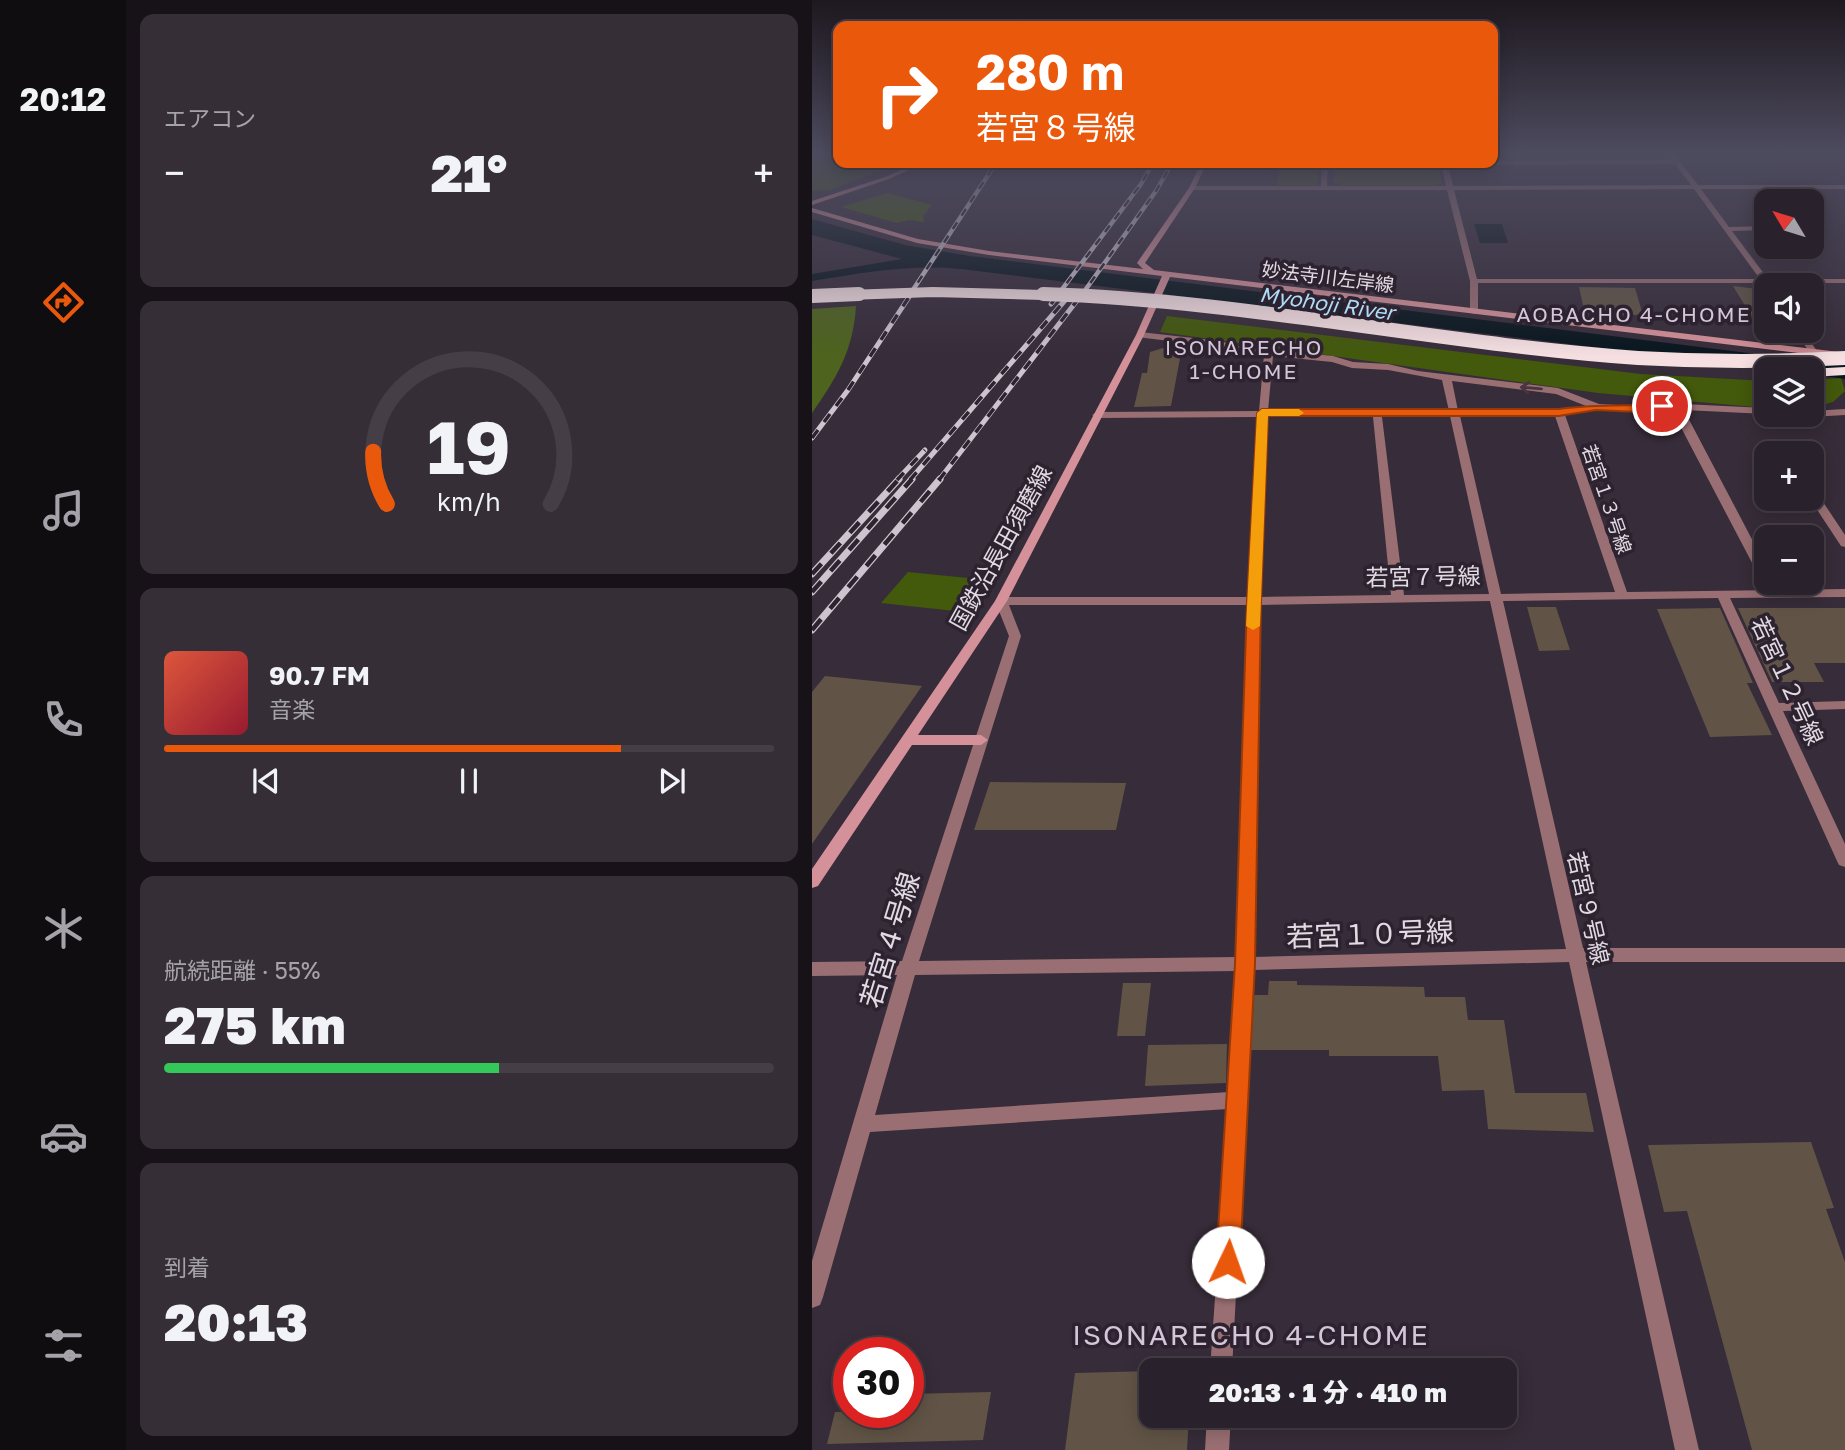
<!DOCTYPE html>
<html lang="ja">
<meta charset="utf-8">
<style>
:root{--surface:#29212b;--page:#352e37;--text:#f1f3f6;--muted:#a5a3a9;--line:#453e47;--accent:#ea580c}
body{margin:0;font-family:"Golos Text","Noto Sans JP",sans-serif;background:var(--page);color:var(--text);height:100vh;display:flex;flex-direction:column;font-size:26px;white-space:nowrap}
*{box-sizing:border-box;margin:0}
p{font-size:23px;color:var(--muted)}
.icon{flex:none;width:38px;height:38px;fill:none;stroke:currentColor;stroke-width:2;stroke-linecap:round;stroke-linejoin:round}
.map{position:relative;flex:1;overflow:hidden}
.side{display:flex;flex-direction:column;gap:14px;padding:14px;background:#171218;width:686px}
.side>*{flex:none}
.top-card{position:absolute;left:21px;top:21px;width:665px;height:147px;border-radius:14px;box-shadow:0 4px 18px #0003,0 0 0 2px var(--line);background:#ea580c;color:#fff;overflow:hidden}
.needle{width:46px;rotate:308deg}
.tools{position:absolute;left:942px;top:189px;display:grid;gap:14px}
.tools a{display:grid;place-items:center;width:70px;height:70px;border-radius:14px;background:var(--surface);box-shadow:0 4px 18px #0003,0 0 0 2px var(--line);font-size:35px}
.speed{position:absolute;left:21px;top:1337px;display:flex;gap:14px;font-size:35px;font-weight:700;text-align:center}
.speed>*{display:grid;place-content:center;width:91px;height:91px;border-radius:50%;background:var(--surface);box-shadow:0 4px 18px #0003,0 0 0 2px var(--line);line-height:1}
.speed .limit{border:10px solid #d22;background:#fff;color:#111}
.pin{position:absolute;display:grid;place-items:center;width:60px;height:60px;color:#fff;margin:-30px;border:4px solid #fff;border-radius:50%;box-shadow:0 2px 7px #0007}
.me{position:absolute;width:77px;margin:-38px;rotate:3deg;stroke-linejoin:round;filter:drop-shadow(0 0 5px #0008)}
.turn{display:flex;align-items:center;gap:24px;height:147px;padding:0 28px;font-size:32px}
.turn .icon{width:91px;height:91px;stroke-width:2.5}
.turn b{display:block;font-size:49px;line-height:60px}
.big{font-size:52px;font-weight:800;line-height:1.1}
.side .tile{flex:1;display:flex;flex-direction:column;justify-content:center;gap:10px;min-width:0;padding:0 24px;border-radius:14px;background:var(--page)}
.side .dial{align-items:center;gap:0}
.dial svg{height:182px;overflow:visible;fill:none;stroke:var(--line);stroke-width:7;stroke-linecap:round;text-anchor:middle}
.dial text{fill:var(--text);stroke:none}
.song{display:flex;align-items:center;gap:21px}
.cover{width:84px;height:84px;border-radius:10px;background:linear-gradient(135deg,hsl(10 70% 55%),hsl(350 70% 35%))}
.played{height:7px;border-radius:4px;background:linear-gradient(90deg,var(--accent) 75%,var(--line) 75%)}
.keys{display:flex;justify-content:space-around;direction:ltr}
.heat{display:flex;justify-content:space-between;align-items:center;font-size:38px;direction:ltr}
.charge{height:10px;border-radius:5px;background:linear-gradient(90deg,#34c759 55%,var(--line) 0)}
.trip{position:absolute;left:327px;top:1358px;width:378px;height:70px;border-radius:14px;background:var(--surface);box-shadow:0 4px 18px #0003,0 0 0 2px var(--line);font-weight:800;line-height:70px;text-align:center}
main{display:flex;flex:1;min-height:0}
.tabs{display:flex;flex-direction:column;width:126px;justify-content:space-around;align-items:center;background:#100d11;color:var(--muted)}
.tabs .icon{width:49px;height:49px}
.tabs .active{color:var(--accent)}
.tabs b{font-size:32px;color:var(--text)}
.map>svg:first-child{display:block}
.green{fill:#43590b}
.forest{fill:#4e631e}
.water{fill:#09161e}
.building{fill:#615446}
.lines{fill:none;stroke-linecap:round;stroke-linejoin:round}
.street{fill:#9a6f73;fill-rule:evenodd}
.secondary{fill:#d59199;fill-rule:evenodd}
.highway{fill:#f5dfe1;fill-rule:evenodd}
.rail-far2-casing{stroke:#ccc4ce;stroke-width:4.5}
.rail-far1-casing{stroke:#ccc4ce;stroke-width:5}
.rail-casing{stroke:#ccc4ce;stroke-width:7}
.rail-far2{stroke:#2d222f;stroke-width:2.5;stroke-dasharray:8;stroke-linecap:butt}
.rail-far1{stroke:#2d222f;stroke-width:3.5;stroke-dasharray:10;stroke-linecap:butt}
.rail{stroke:#2d222f;stroke-width:4.5;stroke-dasharray:14;stroke-linecap:butt}
.highway-bridge-far1{stroke:#f5dfe1;stroke-width:10}
.highway-bridge{stroke:#f5dfe1;stroke-width:14}
.oneway{stroke:#483540}
.route{fill:#ea580c;stroke:#983908;stroke-width:2}
.slow{fill:#f59e0b}
.labels{text-anchor:middle;stroke-width:7;stroke-linejoin:round;paint-order:stroke}
.far-street-label{font-size:19px;fill:#e1dae3;stroke:#2d222f}
.far-water-label{font-size:21px;font-style:italic;fill:#aedbf7;stroke:#2d222f}
.far-neighbourhood-label{font-size:21px;letter-spacing:2px;fill:#d4c5d7;stroke:#2d222f}
.street-label{font-size:23px;fill:#e1dae3;stroke:#2d222f}
.near-street-label{font-size:28px;fill:#e1dae3;stroke:#2d222f}
.near-neighbourhood-label{font-size:28px;letter-spacing:2px;fill:#d4c5d7;stroke:#2d222f}
</style>
<main>
<nav class="tabs">
<b>20:12</b>
<svg class="icon active" aria-label="directions" viewBox="0 0 24 24"><path d="M12 3l9 9-9 9-9-9zM9 14v-3h6M13 9l2 2-2 2"/></svg>
<svg class="icon" aria-label="music" viewBox="0 0 24 24"><path d="M9 18V5l10-2v13"/><circle cx="6" cy="18" r="3"/><circle cx="16" cy="16" r="3"/></svg>
<svg class="icon" aria-label="phone" viewBox="0 0 24 24"><path d="M5 4h4l2 5-3 2q2 4 5 5l2-3 5 2v4C11 20 4 13 5 4z"/></svg>
<svg class="icon" aria-label="climate" viewBox="0 0 24 24"><path d="M12 3v18M4 7l16 10M4 17L20 7"/></svg>
<svg class="icon" aria-label="car" viewBox="0 0 24 24"><path d="M5 17H2v-5l4-1 3-4h7l3 4 3 1v5h-3M9 17h6M6 11h13"/><circle cx="7" cy="17" r="2"/><circle cx="17" cy="17" r="2"/></svg>
<svg class="icon" aria-label="filters" viewBox="0 0 24 24"><path d="M4 7h16M4 17h16"/><circle cx="9" cy="7" r="2"/><circle cx="15" cy="17" r="2"/></svg>
</nav>
<section class="side">
<div class="tile"><p>エアコン</p>
<div class="heat"><a>−</a><b class="big">21°</b><a>+</a></div>
</div>
<div class="tile dial"><svg viewBox="0 0 100 80">
<path d="M14 69A42 42 0 1 1 86 69"/>
<path d="M14 69A42 42 0 0 1 8 46" stroke="#ea580c"/>
<text x="50" y="56" font-size="32" font-weight="700">19</text>
<text x="50" y="72" font-size="11">km/h</text>
</svg></div>
<div class="tile">
<div class="song"><i class="cover"></i><div><b>90.7 FM</b><p>音楽</p></div></div>
<div class="played"></div>
<div class="keys"><svg class="icon" aria-label="previous" viewBox="0 0 24 24"><path d="M18 5L8 12l10 7zM5 5v14"/></svg><svg class="icon" aria-label="pause" viewBox="0 0 24 24"><path d="M8 5v14M16 5v14"/></svg><svg class="icon" aria-label="next" viewBox="0 0 24 24"><path d="M6 5l10 7-10 7zM19 5v14"/></svg></div>
</div>
<div class="tile"><p>航続距離 · 55%</p><b class="big">275 km</b><div class="charge"></div></div>
<div class="tile"><p>到着</p><b class="big">20:13</b></div>
</section>
<div class="map">
<svg width="1033" height="1450" viewBox="0 0 1033 1450">
<rect width="100%" height="100%" fill="#372c39"/>
<!-- green -->
<g class="green">
<polygon points="0,154 26,154 26,163 89,163 17,190 0,191"/>
<polygon points="468,163 507,163 505,185 465,185"/>
<polygon points="523,163 625,163 630,183 623,185 529,185 522,183"/>
<polygon points="75,193 120,205 111,216 112,222 97,220 85,223 29,207"/>
<polygon points="355,316 829,374 954,381 954,408 786,393 348,332"/>
<polygon points="1029,378 1033,391 1021,402 999,408 999,380"/>
<polygon points="96,572 176,580 152,612 69,603"/>
</g>
<!-- forest -->
<path class="forest" d="M 44,306 C 41,351 25,377 0,413 L 0,309 Z"/>
<!-- water -->
<g class="water">
<path d="M 0,219 L 93,245 L 158,256 L 1033,365 L 1033,379 L 999,374 L 999,369 L 958,369 L 149,269 C 99,264 50,273 0,281 L 0,274 L 90,259 L 0,235 Z"/>
<polygon points="662,224 690,224 696,243 668,243"/>
</g>
<!-- building -->
<g class="building">
<polygon points="921,286 954,290 954,340"/>
<polygon points="767,287 823,288 831,315 773,314"/>
<polygon points="351,348 370,348 359,406 322,407 330,373 335,373 338,352"/>
<polygon points="715,607 744,607 758,650 727,651"/>
<polygon points="908,608 941,683 935,683 960,735 898,737 845,609"/>
<polygon points="926,608 1033,608 1033,663 1002,663 1012,682 960,682"/>
<polygon points="13,676 110,686 0,844 0,692"/>
<polygon points="178,782 314,783 304,830 162,830"/>
<polygon points="457,981 485,981 485,985 612,987 613,997 653,997 656,1020 692,1020 703,1093 774,1093 782,1132 676,1129 672,1090 630,1091 626,1056 517,1056 517,1050 439,1050 442,995 456,995"/>
<polygon points="311,983 339,983 333,1036 305,1036"/>
<polygon points="415,1044 414,1083 333,1086 336,1045"/>
<polygon points="999,1142 1022,1208 1014,1209 1033,1262 1033,1450 940,1450 875,1211 852,1212 836,1145"/>
<polygon points="340,1371 340,1416 377,1416 375,1450 253,1450 263,1373"/>
<polygon points="179,1392 171,1440 15,1444 23,1412 96,1412 96,1394"/>
</g>
<g class="lines">
<!-- street -->
<g class="street">
<path d="M 856,154 L 862,154 L 886,185 L 1033,185 L 1033,189 L 889,189 L 917,227 L 954,226 L 954,230 L 920,231 L 956,279 L 1033,279 L 1033,283 L 960,283 L 961,285 L 954,286 L 952,283 L 666,283 L 666,311 L 662,314 L 658,311 L 658,281 L 635,190 L 380,190 L 377,188 L 380,186 L 509,186 L 510,163 L 516,163 L 515,186 L 634,186 L 629,163 L 664,163 L 636,165 L 641,186 L 879,185 L 863,164 L 681,165 L 678,163 L 681,161 L 860,160 ZM 882,189 L 948,279 L 665,279 L 642,190 Z"/>
<polygon points="983,331 991,331 1005,351 1004,353 998,353"/>
<path d="M 328,332 L 408,341 L 429,347 L 521,356 L 541,362 L 576,364 L 606,371 L 746,388 L 787,404 L 825,406 L 850,403 L 954,408 L 954,414 L 872,410 L 954,566 L 954,582 L 948,578 L 864,418 L 862,409 L 825,412 L 784,410 L 753,415 L 815,592 L 1033,589 L 1033,597 L 918,598 L 967,703 L 1033,701 L 1033,709 L 971,711 L 1033,844 L 1033,867 L 1027,865 L 1025,861 L 906,598 L 691,601 L 771,948 L 1033,948 L 1033,962 L 774,962 L 887,1450 L 863,1450 L 757,962 L 441,970 L 420,1370 L 398,1370 L 416,1109 L 58,1132 L 11,1297 L 8,1305 L 0,1308 L 0,1261 L 85,975 L 0,976 L 0,962 L 90,961 L 197,636 L 183,601 L 189,597 L 436,597 L 446,417 L 285,418 L 280,415 L 285,412 L 447,411 L 452,355 L 428,353 L 407,347 L 325,337 L 325,333 ZM 461,356 L 520,362 L 540,368 L 576,370 L 630,380 L 637,411 L 456,411 ZM 640,381 L 744,394 L 774,406 L 747,410 L 646,411 ZM 638,416 L 677,594 L 592,595 L 570,417 ZM 648,416 L 743,416 L 803,592 L 689,594 ZM 456,417 L 561,417 L 579,595 L 448,597 ZM 678,601 L 754,949 L 442,957 L 448,605 ZM 197,605 L 435,605 L 425,957 L 107,961 L 209,636 ZM 424,971 L 417,1092 L 63,1115 L 103,975 Z"/>
<polygon points="1033,409 1033,415 999,417 995,415 999,415 999,411"/>
<polygon points="999,489 1003,490 1033,535 1033,547 1029,546 998,499"/>
<polygon points="395,1416 419,1416 417,1450 393,1450"/>
</g>
<!-- secondary -->
<g class="secondary">
<polygon points="105,163 113,163 77,179 0,205 0,201 73,177"/>
<polygon points="389,163 395,163 383,188 333,263 342,270 1027,352 1031,355 1027,358 358,277 332,335 195,601 106,735 169,735 176,740 169,745 100,745 6,886 0,888 0,869 183,601 324,335 350,276 177,255 105,243 0,212 0,208 106,239 177,251 331,269 325,263 377,188"/>
</g>
<!-- highway -->
<polygon class="highway" points="1033,367 1033,375 999,377 997,369"/>
<!-- rail-far2 casing -->
<g class="rail-far2-casing">
<g id="rail-far2">
<polyline points="97,296 184,163"/>
<polyline points="245,296 329,184 341,163"/>
<polyline points="269,296 344,191 360,163"/>
</g>
</g>
<!-- rail-far1 casing -->
<g class="rail-far1-casing">
<g id="rail-far1">
<polyline points="239,304 247,294"/>
<polyline points="0,438 36,390 99,294"/>
<polyline points="85,480 113,450"/>
<polyline points="98,480 255,298"/>
<polyline points="127,480 270,294"/>
</g>
</g>
<!-- rail casing -->
<g class="rail-casing">
<g id="rail">
<polyline points="0,574 87,479"/>
<polyline points="0,592 100,479"/>
<polyline points="0,630 128,479"/>
</g>
</g>
<!-- rail-far2 -->
<use href="#rail-far2" class="rail-far2"/>
<!-- rail-far1 -->
<use href="#rail-far1" class="rail-far1"/>
<!-- rail -->
<use href="#rail" class="rail"/>
<!-- highway-bridge-far1 -->
<polyline class="highway-bridge-far1" points="7,296 121,292 269,296"/>
<!-- highway-bridge -->
<g class="highway-bridge">
<path d="M 231,294 C 431,300 627,344 826,358 C 896,362 964,362 1033,358"/>
<polyline points="0,296 47,294"/>
</g>
</g>
<!-- one-way arrows -->
<defs><path id="oneway-shaft" d="M-6 0H5M1.5-3L5.5 0L1.5 3" fill="none" stroke-width="1.6" stroke-linecap="round" stroke-linejoin="round" transform="scale(1.75)"/></defs>
<use class="oneway" href="#oneway-shaft" transform="translate(719 388) rotate(-175)"/>
<!-- sky -->
<linearGradient id="sky" x2="0" y2="1"><stop stop-color="#1e181f"/><stop offset="0.43" stop-color="#4d4b5f"/><stop offset="1" stop-color="#4d4b5f" stop-opacity="0"/></linearGradient>
<rect width="1033" height="357" fill="url(#sky)"/>
<!-- route -->
<path class="route" d="M 850,403 L 854,403 L 854,408 L 825,412 L 784,410 L 747,416 L 456,416 L 449,601 L 443,964 L 428,1262 L 424,1270 L 416,1274 L 407,1270 L 404,1262 L 423,964 L 435,601 L 445,413 L 450,409 L 747,409 C 783,404 815,407 850,403 Z"/>
<!-- slow -->
<polygon class="slow" points="450,409 487,409 492,413 487,416 456,416 448,626 441,630 434,626 445,413"/>
<g class="labels">
<!-- far-street labels -->
<g class="far-street-label">
<text transform="translate(516 277) rotate(7)" y="7">妙法寺川左岸線</text>
<text transform="translate(795 499) rotate(71)" y="7">若宮１３号線</text>
</g>
<!-- far-water labels -->
<g class="far-water-label">
<text transform="translate(515 304) rotate(8)" y="7">Myohoji River</text>
</g>
<!-- far-neighbourhood labels -->
<g class="far-neighbourhood-label">
<text x="822" y="322">AOBACHO 4-CHOME</text>
<text x="432" y="355">ISONARECHO<tspan x="432" dy="24">1-CHOME</tspan></text>
</g>
<!-- street labels -->
<g class="street-label">
<text transform="translate(189 548) rotate(-61)" y="8">国鉄沿長田須磨線</text>
<text transform="translate(611 577) rotate(-1)" y="8">若宮７号線</text>
<text transform="translate(975 681) rotate(65)" y="8">若宮１２号線</text>
<text transform="translate(776 908) rotate(77)" y="8">若宮９号線</text>
</g>
<!-- near-street labels -->
<g class="near-street-label">
<text transform="translate(558 934) rotate(-2)" y="10">若宮１０号線</text>
<text transform="translate(78 940) rotate(-73)" y="10">若宮４号線</text>
</g>
<!-- near-neighbourhood labels -->
<g class="near-neighbourhood-label">
<text x="439" y="1345">ISONARECHO 4-CHOME</text>
</g>
</g>
</svg>
<div class="tools">
<a><svg class="needle" viewBox="-14 -14 28 28"><path d="M0-13l5 13h-10z" fill="#e53935"/><path d="M0 13l5-13h-10z" fill="#a5a3a9"/></svg></a>
<a><svg class="icon" aria-label="sound" viewBox="0 0 24 24"><path d="M4 9h4l5-4v14l-5-4H4zM17 9q2 3 0 6"/></svg></a>
<a><svg class="icon" aria-label="layers" viewBox="0 0 24 24"><path d="M12 4l9 5-9 5-9-5zM3 14l9 5 9-5"/></svg></a>
<a>+</a>
<a>−</a>
</div>
<div class="speed"><div class="limit">30</div></div>
<div class="pin" style="left:850px;top:406px;background:#d93025"><svg class="icon" aria-label="arrive" viewBox="0 0 24 24"><path d="M6 21V4h12l-3 4 3 4H6"/></svg></div>
<svg class="me" style="left:416px;top:1262px" viewBox="-20 -20 40 40"><circle r="19" fill="#fff"/><path d="M0-13L10 11 0 6-10 11z" fill="#ea580c"/></svg>
<div class="trip">20:13 · 1 分 · 410 m</div>
<div class="top-card">
<div class="turn"><svg class="icon" aria-label="right" viewBox="0 0 24 24"><path d="M7 20v-9h11M14 6l5 5-5 5"/></svg><div><b>280 m</b>若宮８号線</div></div>
</div>
</div>
</main>
